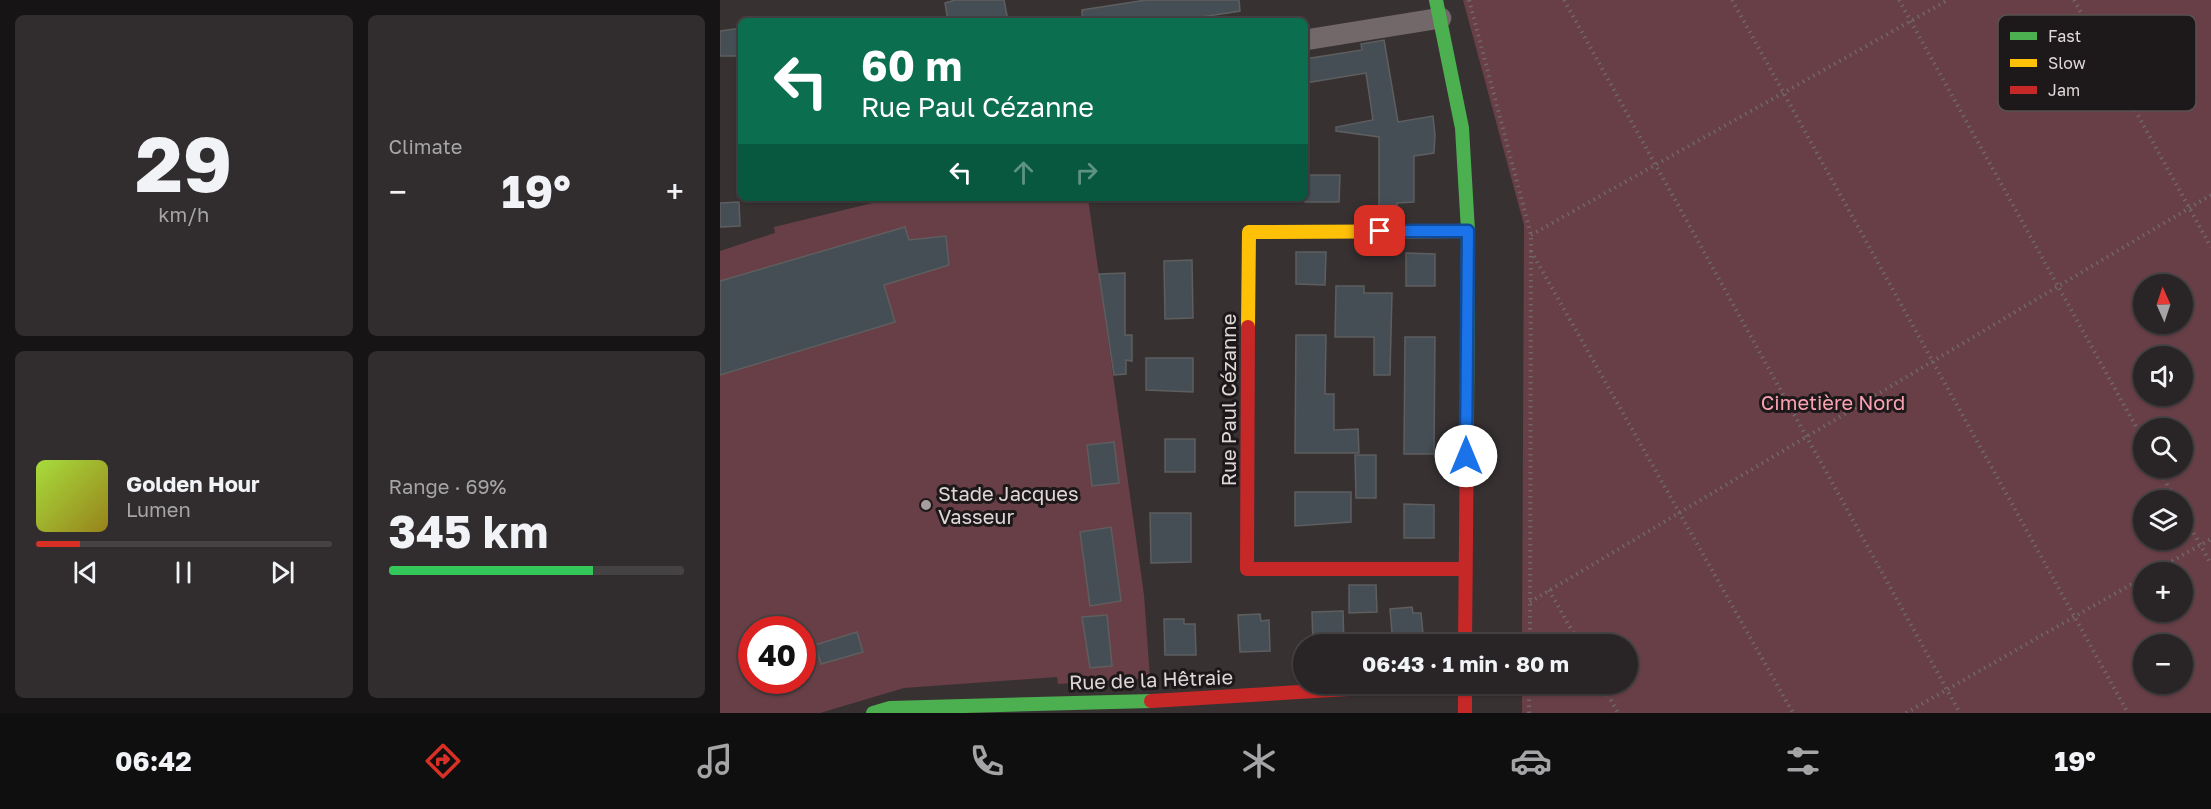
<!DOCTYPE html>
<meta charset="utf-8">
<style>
:root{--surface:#292526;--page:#312d2e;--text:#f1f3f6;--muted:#a5a5a7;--line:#454243;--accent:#d93025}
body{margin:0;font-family:"Golos Text",sans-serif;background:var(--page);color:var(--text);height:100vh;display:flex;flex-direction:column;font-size:22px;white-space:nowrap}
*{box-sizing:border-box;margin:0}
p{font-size:20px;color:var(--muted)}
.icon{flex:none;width:33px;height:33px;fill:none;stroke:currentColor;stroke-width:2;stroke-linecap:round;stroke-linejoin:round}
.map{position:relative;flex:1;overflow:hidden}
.drawer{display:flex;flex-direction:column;gap:15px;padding:15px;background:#171415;width:720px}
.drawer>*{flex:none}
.guide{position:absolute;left:18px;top:18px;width:570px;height:183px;border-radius:9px;box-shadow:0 2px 4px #0004,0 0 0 2px var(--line);background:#0b6e4f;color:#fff;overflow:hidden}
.needle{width:39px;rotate:357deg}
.tools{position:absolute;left:1413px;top:274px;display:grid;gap:12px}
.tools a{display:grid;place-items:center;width:60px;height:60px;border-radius:50%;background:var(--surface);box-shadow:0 2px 4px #0004,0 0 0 2px var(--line);font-size:30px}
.speed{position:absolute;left:18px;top:616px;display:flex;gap:12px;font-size:30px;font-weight:700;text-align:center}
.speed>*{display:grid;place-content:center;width:78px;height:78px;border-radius:50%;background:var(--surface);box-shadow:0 2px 4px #0004,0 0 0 2px var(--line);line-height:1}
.speed .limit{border:9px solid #d22;background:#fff;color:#111}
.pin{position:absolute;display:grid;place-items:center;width:51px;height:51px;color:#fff;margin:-26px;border-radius:12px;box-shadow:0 3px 9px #0006}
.me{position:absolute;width:66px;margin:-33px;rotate:0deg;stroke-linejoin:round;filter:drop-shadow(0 0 4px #0008)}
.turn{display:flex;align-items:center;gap:21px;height:126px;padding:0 24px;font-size:27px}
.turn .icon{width:78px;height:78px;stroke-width:2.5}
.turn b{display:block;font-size:42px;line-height:51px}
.lanes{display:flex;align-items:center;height:57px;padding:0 24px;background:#0003;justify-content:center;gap:30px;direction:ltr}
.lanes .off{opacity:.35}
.big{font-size:45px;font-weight:700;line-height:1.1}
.drawer .tile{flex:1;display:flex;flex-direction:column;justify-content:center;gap:9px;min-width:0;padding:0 21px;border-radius:9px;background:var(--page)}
.drawer .dial{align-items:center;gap:0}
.dial b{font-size:78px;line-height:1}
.song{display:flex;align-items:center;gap:18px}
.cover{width:72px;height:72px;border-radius:9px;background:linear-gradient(135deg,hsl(80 70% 55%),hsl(50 70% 35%))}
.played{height:6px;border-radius:3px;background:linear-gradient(90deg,var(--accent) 15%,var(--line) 15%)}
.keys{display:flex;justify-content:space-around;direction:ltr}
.heat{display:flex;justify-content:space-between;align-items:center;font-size:33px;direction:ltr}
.charge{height:9px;border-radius:4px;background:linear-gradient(90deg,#34c759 69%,var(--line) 0)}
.drawer .tiles{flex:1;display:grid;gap:15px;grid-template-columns:repeat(2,1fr)}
.trip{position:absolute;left:573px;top:634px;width:345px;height:60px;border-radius:30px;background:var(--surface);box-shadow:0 2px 4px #0004,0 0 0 2px var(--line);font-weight:700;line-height:60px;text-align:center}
.tabs{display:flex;height:96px;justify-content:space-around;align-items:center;background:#100f0f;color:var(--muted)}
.tabs .icon{width:42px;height:42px}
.tabs .selected{color:var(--accent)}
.tabs b{font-size:27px;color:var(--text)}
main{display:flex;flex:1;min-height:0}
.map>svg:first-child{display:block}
.green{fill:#683f47;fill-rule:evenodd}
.building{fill:#464e55;stroke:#5e5e5f;stroke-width:1.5}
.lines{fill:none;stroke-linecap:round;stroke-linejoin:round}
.path{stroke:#706769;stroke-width:4;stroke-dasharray:1.5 4.5;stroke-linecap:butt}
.street{stroke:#726769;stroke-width:21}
.fast{stroke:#4caf50;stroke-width:14}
.slow{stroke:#ffc107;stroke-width:14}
.jam{stroke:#c62828;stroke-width:14}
.route-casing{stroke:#114b97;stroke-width:15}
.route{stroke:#1a73e8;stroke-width:10}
.poi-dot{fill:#a59d9e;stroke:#1d1819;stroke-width:2}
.labels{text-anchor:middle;stroke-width:6;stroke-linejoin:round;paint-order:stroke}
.street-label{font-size:20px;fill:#e0d7d8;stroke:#1d1819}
.park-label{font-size:20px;fill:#fba2b2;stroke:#1d1819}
.poi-label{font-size:20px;fill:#e0d7d8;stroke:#1d1819;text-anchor:start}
.key{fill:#1d1819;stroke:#585152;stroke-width:1.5}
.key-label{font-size:16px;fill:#e0d7d8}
</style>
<main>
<section class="drawer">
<div class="tiles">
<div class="tile dial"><b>29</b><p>km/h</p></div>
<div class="tile"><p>Climate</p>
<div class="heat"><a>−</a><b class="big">19°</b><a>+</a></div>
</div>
<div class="tile">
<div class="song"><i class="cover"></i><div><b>Golden Hour</b><p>Lumen</p></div></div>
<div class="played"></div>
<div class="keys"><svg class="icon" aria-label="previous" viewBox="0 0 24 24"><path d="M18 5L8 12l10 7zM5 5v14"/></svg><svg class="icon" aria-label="pause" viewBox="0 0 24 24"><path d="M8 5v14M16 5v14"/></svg><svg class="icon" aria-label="next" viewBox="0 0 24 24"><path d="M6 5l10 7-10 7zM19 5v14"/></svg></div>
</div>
<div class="tile"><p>Range · 69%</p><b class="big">345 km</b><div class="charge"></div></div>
</div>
</section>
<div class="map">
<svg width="1491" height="713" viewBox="0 0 1491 713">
<rect width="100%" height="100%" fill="#373132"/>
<!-- green -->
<g class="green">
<path d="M 743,0 L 1491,0 L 1491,713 L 802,713 L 802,684 L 908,684 L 908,645 L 802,645 L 804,225 ZM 1424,285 L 1462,285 L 1462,324 L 1424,324 ZM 1424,357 L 1462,357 L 1462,396 L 1424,396 ZM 1424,429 L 1462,429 L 1462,468 L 1424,468 ZM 1424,501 L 1462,501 L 1462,540 L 1424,540 ZM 1424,573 L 1462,573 L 1462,612 L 1424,612 ZM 1424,645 L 1462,645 L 1462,684 L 1424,684 Z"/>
<path d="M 173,198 L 368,198 L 424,595 L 430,678 L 338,684 L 337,677 L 184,688 L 100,713 L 0,713 L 0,251 L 55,233 L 54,227 ZM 32,630 L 82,630 L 82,681 L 32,681 Z"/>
</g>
<!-- building -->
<g class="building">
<polygon points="235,0 284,0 288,21 228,21 225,3"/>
<polygon points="426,0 519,0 520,11 456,21 362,21 362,10"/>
<polygon points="21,28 21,56 0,56 0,31"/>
<polygon points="664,40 678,122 713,116 715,135 714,153 694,156 694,202 677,203 677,211 659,211 659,137 616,131 616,127 653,120 646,73 585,83 585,59 642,50 641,44"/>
<polygon points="585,175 620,175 619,202 585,202"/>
<polygon points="19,202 20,226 0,227 0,203"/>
<polygon points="185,227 189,240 226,236 229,265 164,285 175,322 0,375 0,281"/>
<polygon points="576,252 606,252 605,285 576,284"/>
<polygon points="686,253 715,254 715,286 686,286"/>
<polygon points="472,260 473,318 445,319 444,261"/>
<polygon points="405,273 405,335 412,335 412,361 406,360 406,374 394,375 379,274"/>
<polygon points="616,286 644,286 644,293 672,293 670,375 654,375 654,337 615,337"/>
<polygon points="576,335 606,335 605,394 614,394 614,430 638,429 639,453 575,453"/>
<polygon points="685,337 715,337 714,454 684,454"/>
<polygon points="426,358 473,358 473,392 426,390"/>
<rect x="445" y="439" width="30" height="33"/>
<polygon points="394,442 399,483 372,486 367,445"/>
<polygon points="635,455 656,455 656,498 636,498"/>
<polygon points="575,492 631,492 631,522 575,526"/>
<polygon points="684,504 714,505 714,538 684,538"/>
<polygon points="430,513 471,513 471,562 431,563"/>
<polygon points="391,527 401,601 370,606 360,532"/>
<polygon points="629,585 656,585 657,612 629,613"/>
<polygon points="692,607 693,613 701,613 704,644 673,645 670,609"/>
<polygon points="623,611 624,645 593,645 592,612"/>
<polygon points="540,614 541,621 549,620 550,651 520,652 518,615"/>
<polygon points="387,615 392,666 370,668 362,617"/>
<polygon points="444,619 464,619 464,624 475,624 476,655 445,655"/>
<polygon points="137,632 143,652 101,664 95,645"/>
</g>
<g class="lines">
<!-- path -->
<g class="path">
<polyline points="749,0 811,235 810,645"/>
<polyline points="844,0 1240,713"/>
<polyline points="1012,0 1408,713"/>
<polyline points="1179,0 1424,441"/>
<polyline points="1354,0 1491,247"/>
<polyline points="811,235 1228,0"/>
<polyline points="811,251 1073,713"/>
<polyline points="1438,468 1456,501"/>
<polyline points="1462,512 1491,564"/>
<polyline points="1431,573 1491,539"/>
<polyline points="829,590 860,645"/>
<polyline points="810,602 1491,195"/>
<polyline points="882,684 898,713"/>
<polyline points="809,713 809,684"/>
<polyline points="1186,713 1424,577"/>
</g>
<!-- street -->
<polyline class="street" points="585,40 721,18"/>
<!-- fast -->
<g class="fast">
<polyline points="716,0 742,128 748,231 747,428"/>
<polyline points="153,713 170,708 431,701"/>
</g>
<!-- slow -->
<polyline class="slow" points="528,327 529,232 748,231"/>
<!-- jam -->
<g class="jam">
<polyline points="528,327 527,569 745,569"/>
<polyline points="745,645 747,428"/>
<polyline points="745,684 745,713"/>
<polyline points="431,701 712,684"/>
</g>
</g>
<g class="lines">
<!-- route casing -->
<g class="route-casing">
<polyline id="route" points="660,231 748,231 746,456"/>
</g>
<!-- route -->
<use href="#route" class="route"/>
</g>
<!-- markers -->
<circle class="poi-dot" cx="206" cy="505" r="6"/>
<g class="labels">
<!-- street labels -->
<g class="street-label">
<text transform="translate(509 400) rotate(-90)" y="7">Rue Paul Cézanne</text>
<text transform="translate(431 680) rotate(-2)" y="7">Rue de la Hêtraie</text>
</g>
<!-- park labels -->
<g class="park-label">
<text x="1113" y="410">Cimetière Nord</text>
</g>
<!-- poi labels -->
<g class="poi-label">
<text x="218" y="501">Stade Jacques<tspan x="218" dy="23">Vasseur</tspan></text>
</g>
</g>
<!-- legend -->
<rect x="1278" y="15" width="198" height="96" rx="9" class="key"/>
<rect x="1290" y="32" width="27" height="8" fill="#4caf50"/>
<rect x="1290" y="59" width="27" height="8" fill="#ffc107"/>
<rect x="1290" y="86" width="27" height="8" fill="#c62828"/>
<g class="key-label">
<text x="1328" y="42">Fast</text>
<text x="1328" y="69">Slow</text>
<text x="1328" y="96">Jam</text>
</g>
</svg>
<div class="tools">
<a><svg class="needle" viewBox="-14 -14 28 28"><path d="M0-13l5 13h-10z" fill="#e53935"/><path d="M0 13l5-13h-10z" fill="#a5a5a7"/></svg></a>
<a><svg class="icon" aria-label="sound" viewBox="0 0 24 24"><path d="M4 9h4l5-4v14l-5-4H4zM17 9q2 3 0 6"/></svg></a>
<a><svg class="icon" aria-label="search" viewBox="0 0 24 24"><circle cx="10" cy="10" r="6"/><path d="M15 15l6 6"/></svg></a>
<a><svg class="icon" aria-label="layers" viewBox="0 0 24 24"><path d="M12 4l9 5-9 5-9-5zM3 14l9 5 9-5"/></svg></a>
<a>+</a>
<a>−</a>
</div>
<div class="speed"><div class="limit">40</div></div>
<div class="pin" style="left:660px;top:231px;background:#d93025"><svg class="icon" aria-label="arrive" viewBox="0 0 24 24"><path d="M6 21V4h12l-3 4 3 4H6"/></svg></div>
<svg class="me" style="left:746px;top:456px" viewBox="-20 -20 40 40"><circle r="19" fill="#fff"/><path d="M0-13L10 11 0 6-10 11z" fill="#1a73e8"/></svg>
<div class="trip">06:43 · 1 min · 80 m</div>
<div class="guide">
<div class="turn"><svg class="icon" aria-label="left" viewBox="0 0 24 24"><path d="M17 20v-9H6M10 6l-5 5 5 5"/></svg><div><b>60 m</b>Rue Paul Cézanne</div></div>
<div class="lanes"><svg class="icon" aria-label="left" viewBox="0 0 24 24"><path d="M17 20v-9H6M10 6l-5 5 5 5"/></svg><svg class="icon off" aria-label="ahead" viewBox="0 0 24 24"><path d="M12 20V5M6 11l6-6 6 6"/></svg><svg class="icon off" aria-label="right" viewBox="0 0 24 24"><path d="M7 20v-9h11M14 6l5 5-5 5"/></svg></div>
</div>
</div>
</main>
<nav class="tabs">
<b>06:42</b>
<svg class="icon selected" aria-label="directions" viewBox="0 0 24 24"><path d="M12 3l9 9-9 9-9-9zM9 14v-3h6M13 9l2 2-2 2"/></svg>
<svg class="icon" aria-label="music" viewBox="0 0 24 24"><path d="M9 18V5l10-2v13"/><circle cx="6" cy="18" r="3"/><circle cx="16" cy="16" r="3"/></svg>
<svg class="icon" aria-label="phone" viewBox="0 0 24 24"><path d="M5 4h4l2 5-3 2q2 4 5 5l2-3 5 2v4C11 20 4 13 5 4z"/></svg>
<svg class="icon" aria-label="climate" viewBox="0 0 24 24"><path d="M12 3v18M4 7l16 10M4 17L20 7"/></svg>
<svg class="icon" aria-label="car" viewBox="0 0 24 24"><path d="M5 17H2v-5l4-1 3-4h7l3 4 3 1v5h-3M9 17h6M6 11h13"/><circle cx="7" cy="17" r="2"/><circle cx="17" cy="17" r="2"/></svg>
<svg class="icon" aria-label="filters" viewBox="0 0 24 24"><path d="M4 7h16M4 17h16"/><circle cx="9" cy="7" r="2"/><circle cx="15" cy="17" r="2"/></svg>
<b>19°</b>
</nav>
